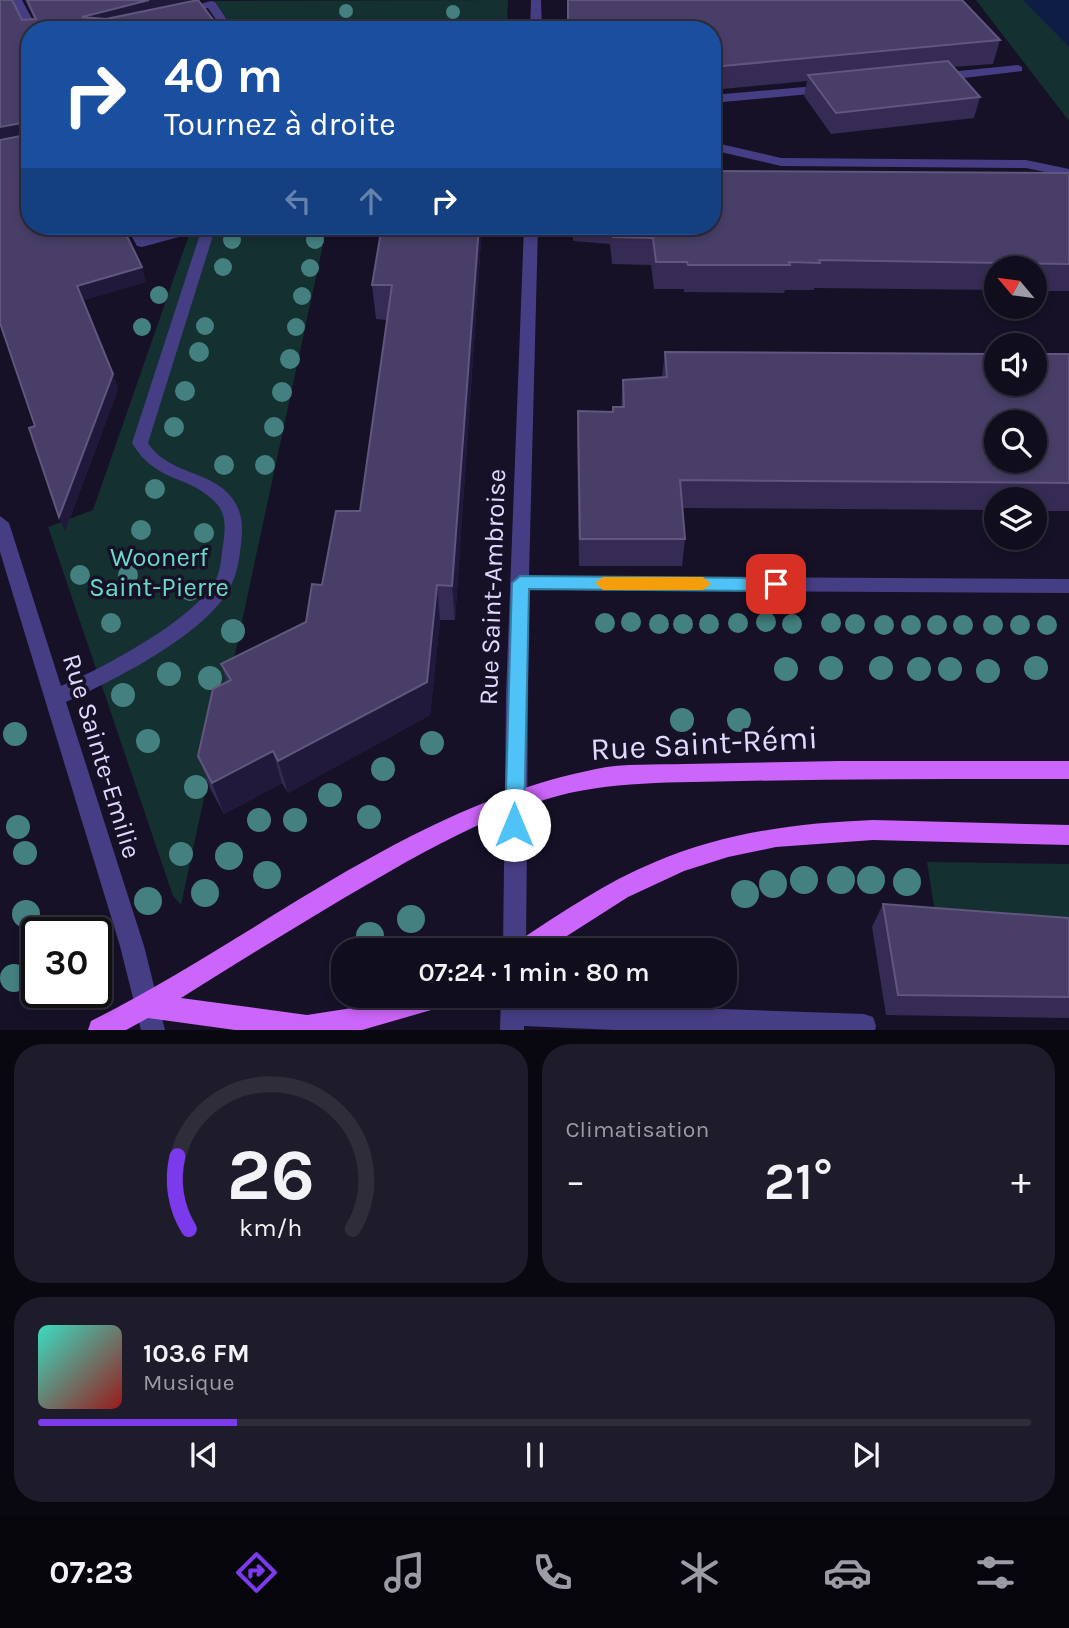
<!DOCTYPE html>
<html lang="fr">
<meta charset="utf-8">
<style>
:root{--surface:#100d1d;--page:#1e1b2a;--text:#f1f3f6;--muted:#9c9ca4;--line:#302d3b;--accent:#7c3aed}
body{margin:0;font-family:Karla,sans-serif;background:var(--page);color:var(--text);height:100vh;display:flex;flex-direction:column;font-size:26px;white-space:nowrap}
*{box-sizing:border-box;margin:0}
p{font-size:23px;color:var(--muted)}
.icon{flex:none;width:38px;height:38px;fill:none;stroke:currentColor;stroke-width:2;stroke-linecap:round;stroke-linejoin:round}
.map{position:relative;height:1030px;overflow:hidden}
.panel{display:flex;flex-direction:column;gap:14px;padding:14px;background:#090710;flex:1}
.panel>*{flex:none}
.hud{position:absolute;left:21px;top:21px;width:700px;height:214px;border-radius:28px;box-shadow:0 4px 10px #0003,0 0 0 2px var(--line);background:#1a4fa0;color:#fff;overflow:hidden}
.needle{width:46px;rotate:299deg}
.buttons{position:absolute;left:984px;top:256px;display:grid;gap:14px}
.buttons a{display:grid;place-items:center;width:63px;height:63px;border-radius:50%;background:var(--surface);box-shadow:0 4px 10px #0003,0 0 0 2px var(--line);font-size:35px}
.speed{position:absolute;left:21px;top:917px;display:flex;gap:14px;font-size:35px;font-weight:700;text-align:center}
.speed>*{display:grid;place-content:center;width:91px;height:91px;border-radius:50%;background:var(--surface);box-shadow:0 4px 10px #0003,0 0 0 2px var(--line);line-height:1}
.speed .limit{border:4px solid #111;border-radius:10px;background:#fff;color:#111}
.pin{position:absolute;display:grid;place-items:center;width:60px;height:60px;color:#fff;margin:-30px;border-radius:14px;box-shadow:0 4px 10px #0006}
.me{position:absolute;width:77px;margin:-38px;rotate:0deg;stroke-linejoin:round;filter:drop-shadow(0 0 5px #0008)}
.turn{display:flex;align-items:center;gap:24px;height:147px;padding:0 28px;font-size:32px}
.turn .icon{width:91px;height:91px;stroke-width:2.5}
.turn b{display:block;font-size:49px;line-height:60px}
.lanes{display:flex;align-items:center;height:66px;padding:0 28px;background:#0003;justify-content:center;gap:35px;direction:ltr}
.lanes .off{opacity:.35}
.big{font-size:52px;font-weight:600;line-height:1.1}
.panel .card{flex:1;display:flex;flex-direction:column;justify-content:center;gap:10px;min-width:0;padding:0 24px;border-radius:28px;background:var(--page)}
.panel .dial{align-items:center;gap:0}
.dial svg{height:182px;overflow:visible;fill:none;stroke:var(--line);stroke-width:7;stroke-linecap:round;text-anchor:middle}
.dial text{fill:var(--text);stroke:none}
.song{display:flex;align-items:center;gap:21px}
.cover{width:84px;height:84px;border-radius:10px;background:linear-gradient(135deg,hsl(170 70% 55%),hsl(0 70% 35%))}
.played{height:7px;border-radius:4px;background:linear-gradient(90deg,var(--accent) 20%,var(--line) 20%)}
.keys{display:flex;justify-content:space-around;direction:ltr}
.heat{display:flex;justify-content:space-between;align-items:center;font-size:38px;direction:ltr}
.panel .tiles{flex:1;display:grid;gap:14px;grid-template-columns:1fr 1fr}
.card:last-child{grid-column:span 2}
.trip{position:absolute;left:331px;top:938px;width:406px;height:70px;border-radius:28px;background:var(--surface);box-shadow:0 4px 10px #0003,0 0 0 2px var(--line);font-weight:600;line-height:70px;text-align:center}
.tab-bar{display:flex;height:112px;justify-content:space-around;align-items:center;background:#06050c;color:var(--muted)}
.tab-bar .icon{width:49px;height:49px}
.tab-bar .current{color:var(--accent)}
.tab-bar b{font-size:32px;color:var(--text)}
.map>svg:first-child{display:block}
.green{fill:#143031}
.water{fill:#0d1d44}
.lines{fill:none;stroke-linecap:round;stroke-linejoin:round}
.minor{fill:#463e84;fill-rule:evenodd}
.major{fill:#cc65f9;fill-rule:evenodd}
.tree{fill:#43807f}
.wall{fill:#362b55}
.shaded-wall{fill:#21193b}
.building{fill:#483e67;stroke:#60567e;stroke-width:2;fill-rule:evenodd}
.route{fill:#4fc3f7;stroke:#337fa1;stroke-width:2}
.slow{fill:#f59e0b}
.labels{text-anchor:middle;stroke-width:7;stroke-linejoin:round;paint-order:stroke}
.park-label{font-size:26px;fill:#67dbc7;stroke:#161127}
.street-label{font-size:26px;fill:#e0d9fd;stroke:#161127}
.near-street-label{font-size:32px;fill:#e0d9fd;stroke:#161127}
</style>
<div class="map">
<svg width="1069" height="1030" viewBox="0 0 1069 1030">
<rect width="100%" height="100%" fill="#161127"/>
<!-- green -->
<g class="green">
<polygon points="508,0 507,30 235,30 214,1"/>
<polygon points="976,0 1069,0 1069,121"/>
<polygon points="192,226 327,226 181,905 173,896 48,527 93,510"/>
<polygon points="927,862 1069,864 1069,941 938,931"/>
</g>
<!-- water -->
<polygon class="water" points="1023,0 1069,0 1069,47"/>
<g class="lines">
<!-- minor -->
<g class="minor">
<polygon points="12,0 22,0 38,30 30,30 29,32"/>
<polygon points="531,0 541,0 542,30 530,30"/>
<polygon points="211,1 215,2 234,30 223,30 208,8 180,14 174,11"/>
<polygon points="1018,65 1022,67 1022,71 939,81 933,77 939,73"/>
<polygon points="827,85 833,89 831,92 712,103 712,95"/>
<polygon points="712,142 781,158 1026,160 1069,169 1069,177 1026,168 781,166 712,150"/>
<path d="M 126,226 L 140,226 L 146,237 L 188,226 L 216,226 L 148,443 C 167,474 211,470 232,498 C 243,513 243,527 241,544 C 239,561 237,576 228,591 C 202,636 113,681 66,702 L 144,946 L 165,1030 L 141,1030 L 120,946 L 0,552 L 0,516 L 9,523 L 61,686 C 101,669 194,620 215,581 C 221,571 221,557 223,545 C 225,531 227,515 217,504 C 190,474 156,484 132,443 L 201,231 L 142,247 L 137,246 Z"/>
<polygon points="524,226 538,226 529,576 1069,579 1069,593 529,590 526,950 503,950 506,695"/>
<polygon points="501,996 525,996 525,1002 864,1014 873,1017 876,1026 875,1030 615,1030 524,1026 524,1030 500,1030"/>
</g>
<!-- major -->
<g class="major">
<path d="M 839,761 L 1069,761 L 1069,779 C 960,779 850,779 741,781 C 676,783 609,780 547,799 C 485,818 430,848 375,880 C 309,918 245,958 181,998 L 307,1015 L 352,1008 L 399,996 L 456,996 L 452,1004 L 362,1030 L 235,1030 L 148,1018 L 126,1030 L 88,1030 L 91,1021 C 259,937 407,807 596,769 C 624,763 656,765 685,764 C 737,763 788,762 839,761 Z"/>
<path d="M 873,820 L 1069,825 L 1069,845 L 873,840 L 776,847 L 728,857 L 684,871 L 628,897 L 545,950 L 513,950 L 517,942 C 561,913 606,882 655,862 C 725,832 798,823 873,820 Z"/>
</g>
</g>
<!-- trees -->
<g class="tree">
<circle cx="346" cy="11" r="7"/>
<circle cx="453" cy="12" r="7"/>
<circle cx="232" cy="240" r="9"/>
<circle cx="315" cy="240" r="9"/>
<circle cx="223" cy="267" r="9"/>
<circle cx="310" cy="268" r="9"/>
<circle cx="159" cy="295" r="9"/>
<circle cx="302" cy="296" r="9"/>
<circle cx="205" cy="326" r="9"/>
<circle cx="142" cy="327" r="9"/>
<circle cx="296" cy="327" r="9"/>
<circle cx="199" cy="352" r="10"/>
<circle cx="290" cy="359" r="10"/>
<circle cx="185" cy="391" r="10"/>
<circle cx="282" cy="392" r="10"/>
<circle cx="174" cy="427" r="10"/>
<circle cx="274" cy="427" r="10"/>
<circle cx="224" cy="465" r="10"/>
<circle cx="265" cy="465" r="10"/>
<circle cx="155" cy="489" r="10"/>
<circle cx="141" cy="530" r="10"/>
<circle cx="204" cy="533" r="10"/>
<circle cx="80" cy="575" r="10"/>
<circle cx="128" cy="575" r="10"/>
<circle cx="190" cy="591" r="10"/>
<circle cx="631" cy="622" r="10"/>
<circle cx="766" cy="622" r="10"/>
<circle cx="111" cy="623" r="10"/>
<circle cx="605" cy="623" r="10"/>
<circle cx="738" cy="623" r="10"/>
<circle cx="831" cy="623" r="10"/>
<circle cx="659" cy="624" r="10"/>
<circle cx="683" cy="624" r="10"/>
<circle cx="709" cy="624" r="10"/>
<circle cx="792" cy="624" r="10"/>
<circle cx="855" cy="624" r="10"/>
<circle cx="884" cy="625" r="10"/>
<circle cx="911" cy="625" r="10"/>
<circle cx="937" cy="625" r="10"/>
<circle cx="963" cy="625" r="10"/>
<circle cx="993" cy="625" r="10"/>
<circle cx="1020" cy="625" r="10"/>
<circle cx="1047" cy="625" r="10"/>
<circle cx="233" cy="631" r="12"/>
<circle cx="831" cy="668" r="12"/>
<circle cx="881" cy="668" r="12"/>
<circle cx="1036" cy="668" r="12"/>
<circle cx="786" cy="669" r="12"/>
<circle cx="919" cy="669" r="12"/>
<circle cx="950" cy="669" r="12"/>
<circle cx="988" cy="671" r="12"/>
<circle cx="169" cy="674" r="12"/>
<circle cx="210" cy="678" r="12"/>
<circle cx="123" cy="695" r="12"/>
<circle cx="682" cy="720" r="12"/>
<circle cx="739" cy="720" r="12"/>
<circle cx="15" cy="734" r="12"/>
<circle cx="148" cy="741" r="12"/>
<circle cx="432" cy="743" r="12"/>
<circle cx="383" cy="769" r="12"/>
<circle cx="196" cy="787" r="12"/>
<circle cx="330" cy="795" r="12"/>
<circle cx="369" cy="817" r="12"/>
<circle cx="259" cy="820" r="12"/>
<circle cx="295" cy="820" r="12"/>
<circle cx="18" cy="827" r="12"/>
<circle cx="25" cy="853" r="12"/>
<circle cx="181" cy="854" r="12"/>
<circle cx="229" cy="856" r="14"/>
<circle cx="267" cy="875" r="14"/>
<circle cx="804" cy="880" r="14"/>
<circle cx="841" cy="880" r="14"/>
<circle cx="871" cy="880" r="14"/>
<circle cx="907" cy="882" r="14"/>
<circle cx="773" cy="884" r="14"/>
<circle cx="205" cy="893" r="14"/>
<circle cx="745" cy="894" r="14"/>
<circle cx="148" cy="901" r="14"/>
<circle cx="26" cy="914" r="14"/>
<circle cx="411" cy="919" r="14"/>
<circle cx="370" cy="936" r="14"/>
<circle cx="14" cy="978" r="14"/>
</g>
<!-- wall -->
<g class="wall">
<polygon points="25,0 192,0 30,30 30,226 146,282 83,300 118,389 65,531 35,426 22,20 34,19"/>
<polygon points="567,0 962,0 1000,40 993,64 953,67 980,97 974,118 831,134 804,96 807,81 712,90 712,30 567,30"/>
<polygon points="1069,173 1069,291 1034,291 1034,268 996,268 996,290 814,288 814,290 785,290 784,293 684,292 684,289 654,289 651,265 612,264 610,244 573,241 573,226 712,226"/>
<polygon points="482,226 455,620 440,620 430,715 288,793 282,783 224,814 210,788 198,756 227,682 221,664 306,622 322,585 360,511 387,320 376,319 372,285"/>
<polygon points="665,352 1069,354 1069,511 1034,511 1034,499 996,499 996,510 682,508 685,539 682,566 579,566 577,438 578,411 613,412 621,407 623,380 662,377"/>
<polygon points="883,904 1069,918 1069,1018 886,1015 872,927"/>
</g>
<!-- shaded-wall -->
<g class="shaded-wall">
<polygon points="149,0 192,0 88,30 82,17"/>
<polygon points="27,122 30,136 0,142 0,127"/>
<polygon points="479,226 482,226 455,620 452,586"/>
<polygon points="142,267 146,282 82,301 77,286"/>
<polygon points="113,374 118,389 65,531 59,517"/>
<polygon points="437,585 440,620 430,715 288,793 278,761"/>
<polygon points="273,751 282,783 224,814 212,783"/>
</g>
<!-- building -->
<g class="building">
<polygon points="0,0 12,0 22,20 36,19 27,0 149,0 82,17 106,19 198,0 221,30 30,30 30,107 26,108 30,115 30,226 122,226 142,267 77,286 113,374 59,517 29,428 35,426 0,323 0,140 26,135 27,122 0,127"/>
<polygon points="568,0 962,0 1000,40 712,67 712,30 568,30"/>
<polygon points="948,61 980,97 836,113 808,75"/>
<polygon points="712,171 1069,173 1069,264 819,260 820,263 789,262 790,265 688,265 687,262 656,262 653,238 613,237 612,226 712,226"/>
<polygon points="382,226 479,226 452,586 437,585 427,682 278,761 273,751 212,783 198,756 213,689 231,680 221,664 306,622 312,584 322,585 336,511 360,511 392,285 372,285"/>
<path d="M 665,352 L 996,354 L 996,383 L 1034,383 L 1034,354 L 1069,354 L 1069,483 L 680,480 L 685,539 L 580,539 L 578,411 L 613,412 L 613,407 L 624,407 L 623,380 L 667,377 ZM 996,422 L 1034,422 L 1034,460 L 996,460 Z"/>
<polygon points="883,904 1069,918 1069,997 898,995"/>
</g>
<!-- route -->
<polygon class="route" points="520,576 776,578 784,584 776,591 529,589 524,825 521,832 514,834 507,832 505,825 512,583"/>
<!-- slow -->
<polygon class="slow" points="603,577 703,577 711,584 703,590 603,590 595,583"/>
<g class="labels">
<!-- park labels -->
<g class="park-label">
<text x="159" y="566">Woonerf<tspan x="159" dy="30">Saint-Pierre</tspan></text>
</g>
<!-- street labels -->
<g class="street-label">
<text transform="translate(492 587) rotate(-88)" y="9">Rue Saint-Ambroise</text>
<text transform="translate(102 756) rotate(73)" y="9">Rue Sainte-Emilie</text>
</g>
<!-- near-street labels -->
<g class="near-street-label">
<text transform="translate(704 743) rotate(-3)" y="11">Rue Saint-Rémi</text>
</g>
</g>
</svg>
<div class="buttons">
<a><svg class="needle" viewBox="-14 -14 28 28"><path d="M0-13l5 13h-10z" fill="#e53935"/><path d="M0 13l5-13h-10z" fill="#9c9ca4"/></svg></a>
<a><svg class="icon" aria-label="sound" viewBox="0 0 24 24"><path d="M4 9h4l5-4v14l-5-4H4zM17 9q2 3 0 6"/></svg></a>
<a><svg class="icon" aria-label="search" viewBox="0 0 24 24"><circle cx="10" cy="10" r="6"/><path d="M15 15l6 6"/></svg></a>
<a><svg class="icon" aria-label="layers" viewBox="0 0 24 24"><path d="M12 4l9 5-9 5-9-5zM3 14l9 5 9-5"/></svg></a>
</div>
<div class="speed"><div class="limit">30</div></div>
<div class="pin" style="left:776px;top:584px;background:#d93025"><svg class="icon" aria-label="arrive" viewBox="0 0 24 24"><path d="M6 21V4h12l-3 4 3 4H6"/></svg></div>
<svg class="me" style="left:514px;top:825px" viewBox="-20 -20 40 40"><circle r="19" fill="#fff"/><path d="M0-13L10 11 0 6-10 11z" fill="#4fc3f7"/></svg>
<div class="trip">07:24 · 1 min · 80 m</div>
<div class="hud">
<div class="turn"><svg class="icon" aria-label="right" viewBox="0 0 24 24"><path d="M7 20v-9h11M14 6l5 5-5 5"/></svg><div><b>40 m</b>Tournez à droite</div></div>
<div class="lanes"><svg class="icon off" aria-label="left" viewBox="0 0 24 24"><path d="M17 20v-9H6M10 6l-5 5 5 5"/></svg><svg class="icon off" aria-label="ahead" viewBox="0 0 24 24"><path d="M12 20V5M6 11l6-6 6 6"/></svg><svg class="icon" aria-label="right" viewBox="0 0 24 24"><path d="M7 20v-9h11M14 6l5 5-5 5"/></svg></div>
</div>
</div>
<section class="panel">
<div class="tiles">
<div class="card dial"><svg viewBox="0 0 100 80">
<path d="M14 69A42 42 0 1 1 86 69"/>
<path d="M14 69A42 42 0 0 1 9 37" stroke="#7c3aed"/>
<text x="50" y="56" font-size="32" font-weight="700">26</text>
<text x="50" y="72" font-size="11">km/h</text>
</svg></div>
<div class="card"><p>Climatisation</p>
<div class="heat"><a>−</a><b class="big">21°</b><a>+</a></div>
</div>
<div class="card">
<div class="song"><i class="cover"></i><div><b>103.6 FM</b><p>Musique</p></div></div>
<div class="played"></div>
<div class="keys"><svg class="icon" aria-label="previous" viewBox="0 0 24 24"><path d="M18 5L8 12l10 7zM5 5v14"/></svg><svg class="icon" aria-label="pause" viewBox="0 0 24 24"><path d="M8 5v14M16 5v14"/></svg><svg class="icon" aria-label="next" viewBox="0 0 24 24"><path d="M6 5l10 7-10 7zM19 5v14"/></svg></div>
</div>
</div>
</section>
<nav class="tab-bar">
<b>07:23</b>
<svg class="icon current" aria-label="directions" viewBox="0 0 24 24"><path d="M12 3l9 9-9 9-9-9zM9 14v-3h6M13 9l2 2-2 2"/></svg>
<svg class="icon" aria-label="music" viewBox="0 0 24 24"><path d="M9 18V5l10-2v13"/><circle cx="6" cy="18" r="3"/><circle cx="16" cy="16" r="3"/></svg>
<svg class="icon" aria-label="phone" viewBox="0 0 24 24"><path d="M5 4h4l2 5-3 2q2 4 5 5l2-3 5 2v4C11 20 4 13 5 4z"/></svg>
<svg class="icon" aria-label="climate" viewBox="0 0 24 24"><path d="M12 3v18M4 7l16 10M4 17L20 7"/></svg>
<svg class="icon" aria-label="car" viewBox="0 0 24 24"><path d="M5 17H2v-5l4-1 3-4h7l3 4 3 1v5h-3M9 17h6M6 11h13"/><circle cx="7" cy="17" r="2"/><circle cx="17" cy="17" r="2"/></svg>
<svg class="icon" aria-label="filters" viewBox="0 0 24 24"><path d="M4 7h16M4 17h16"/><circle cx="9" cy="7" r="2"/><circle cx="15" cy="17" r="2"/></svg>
</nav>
